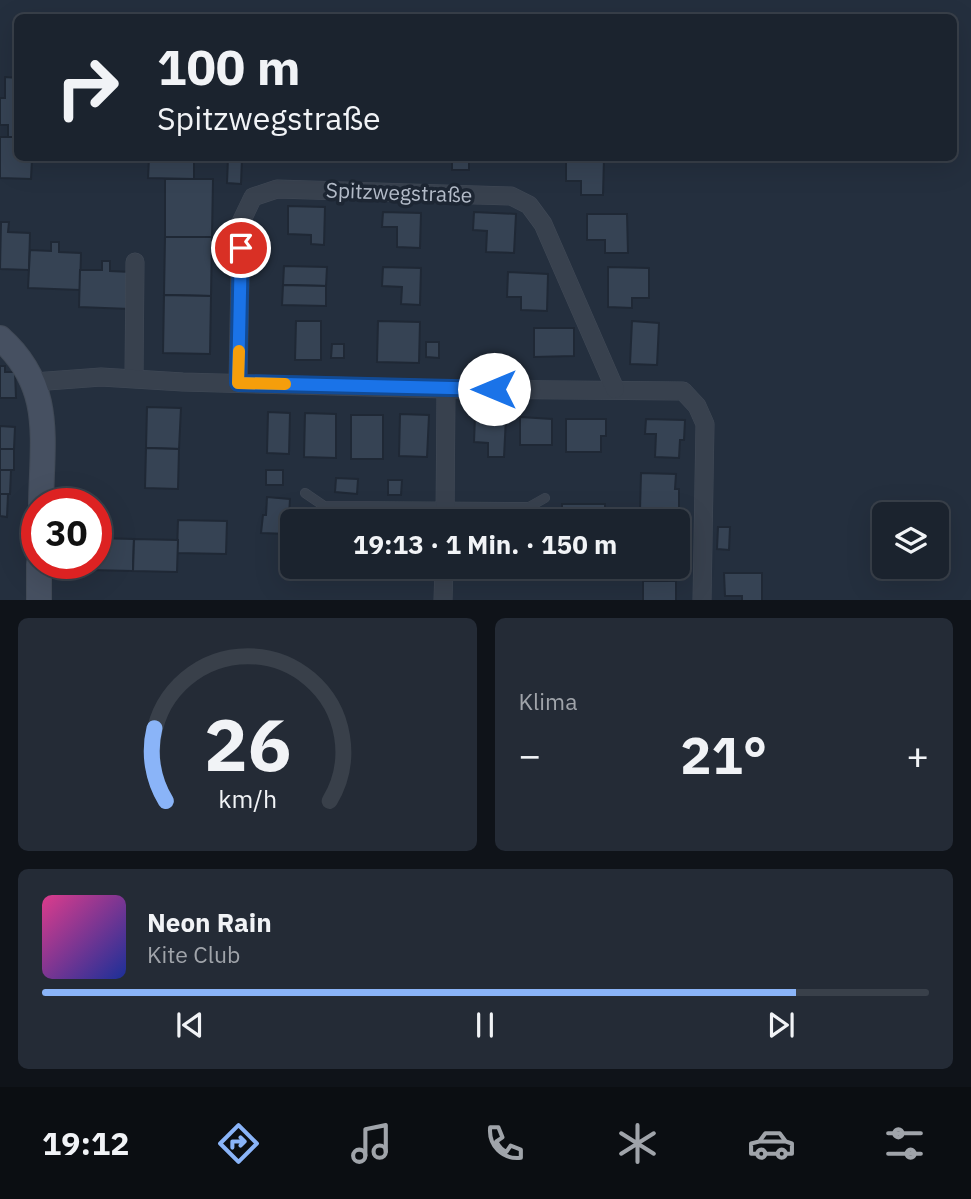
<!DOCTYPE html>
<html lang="de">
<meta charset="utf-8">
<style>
:root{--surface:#1b232e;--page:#242b36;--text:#f1f3f6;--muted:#a0a4aa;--line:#39404a;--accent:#8ab4f8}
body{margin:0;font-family:"IBM Plex Sans",sans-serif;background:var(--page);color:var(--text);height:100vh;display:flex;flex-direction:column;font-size:26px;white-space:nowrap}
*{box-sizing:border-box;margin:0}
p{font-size:23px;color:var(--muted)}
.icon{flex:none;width:38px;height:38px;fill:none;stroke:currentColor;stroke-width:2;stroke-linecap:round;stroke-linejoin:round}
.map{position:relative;height:600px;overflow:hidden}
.details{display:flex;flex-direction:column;gap:18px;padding:18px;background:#0f1319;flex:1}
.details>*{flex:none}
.hud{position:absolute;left:14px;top:14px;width:943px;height:147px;border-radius:10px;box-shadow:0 7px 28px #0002,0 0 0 2px var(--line);background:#1b232e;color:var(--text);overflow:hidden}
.buttons{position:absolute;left:872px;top:502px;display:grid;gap:14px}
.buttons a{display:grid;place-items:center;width:77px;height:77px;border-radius:10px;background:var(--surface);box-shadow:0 7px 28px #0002,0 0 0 2px var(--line);font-size:35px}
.speed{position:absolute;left:21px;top:488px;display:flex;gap:14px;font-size:35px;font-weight:700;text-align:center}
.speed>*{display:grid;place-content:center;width:91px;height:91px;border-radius:50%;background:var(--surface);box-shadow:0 7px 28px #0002,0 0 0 2px var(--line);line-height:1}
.speed .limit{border:10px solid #d22;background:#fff;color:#111}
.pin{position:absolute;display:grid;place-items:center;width:60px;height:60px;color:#fff;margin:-30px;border:4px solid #fff;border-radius:50%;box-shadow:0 2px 7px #0007}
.me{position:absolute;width:77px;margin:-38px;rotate:270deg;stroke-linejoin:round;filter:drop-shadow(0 0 5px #0008)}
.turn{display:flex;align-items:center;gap:24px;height:147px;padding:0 28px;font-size:32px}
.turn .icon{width:91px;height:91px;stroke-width:2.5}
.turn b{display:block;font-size:49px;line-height:60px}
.big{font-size:52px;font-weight:700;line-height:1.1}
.details .widget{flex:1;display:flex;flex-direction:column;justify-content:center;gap:10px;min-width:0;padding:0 24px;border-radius:10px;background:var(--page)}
.details .dial{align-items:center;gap:0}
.dial svg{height:182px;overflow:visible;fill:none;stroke:var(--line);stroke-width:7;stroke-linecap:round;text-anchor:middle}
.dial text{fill:var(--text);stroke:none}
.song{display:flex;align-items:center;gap:21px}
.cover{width:84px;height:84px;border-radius:10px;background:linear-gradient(135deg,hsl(330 70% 55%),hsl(230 70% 35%))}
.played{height:7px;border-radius:4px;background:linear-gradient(90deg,var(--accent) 85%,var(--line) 85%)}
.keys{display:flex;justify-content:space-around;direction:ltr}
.heat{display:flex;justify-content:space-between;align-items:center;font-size:38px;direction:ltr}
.details .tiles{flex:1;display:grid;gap:18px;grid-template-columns:1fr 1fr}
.widget:last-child{grid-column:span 2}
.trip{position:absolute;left:280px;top:509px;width:410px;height:70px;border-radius:10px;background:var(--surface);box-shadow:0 7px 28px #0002,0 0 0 2px var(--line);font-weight:700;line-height:70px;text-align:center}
.menu{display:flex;height:112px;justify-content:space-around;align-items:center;background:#0b0e12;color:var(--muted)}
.menu .icon{width:49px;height:49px}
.menu .active{color:var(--accent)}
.menu b{font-size:32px;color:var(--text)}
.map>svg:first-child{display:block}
.building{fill:#364354;stroke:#1f2835;stroke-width:2}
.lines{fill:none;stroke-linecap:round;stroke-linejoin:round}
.lane-casing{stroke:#414a57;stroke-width:10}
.street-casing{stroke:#414a57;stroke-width:19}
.secondary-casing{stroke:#414a57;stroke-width:26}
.lane{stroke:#38414e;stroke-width:9}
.street{stroke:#38414e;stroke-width:18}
.secondary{stroke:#465061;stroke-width:24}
.route-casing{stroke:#114b97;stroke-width:18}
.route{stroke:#1a73e8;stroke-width:12}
.slow{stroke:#f59e0b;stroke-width:12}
.labels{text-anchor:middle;stroke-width:7;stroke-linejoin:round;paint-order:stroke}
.street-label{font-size:21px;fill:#b4bcc9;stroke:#1d2633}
</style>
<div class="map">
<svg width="971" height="601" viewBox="0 0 971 601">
<rect width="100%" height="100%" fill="#242f3e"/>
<!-- building -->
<g class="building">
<polygon points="5,77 18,78 18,137 8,137 8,125 0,125 0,98 5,98"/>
<polygon points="0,137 18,137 18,158 36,158 32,159 31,179 0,178"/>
<polygon points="149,158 194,158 194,179 148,178"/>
<polygon points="228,158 242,158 241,184 227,183"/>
<rect x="452" y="158" width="17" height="12"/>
<polygon points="566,158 604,158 603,195 581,195 581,181 566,181"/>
<polygon points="165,179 213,179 212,237 165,237"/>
<polygon points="288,206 325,207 324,245 311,244 311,235 288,234"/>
<polygon points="383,212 421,213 420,248 397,247 397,227 382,227"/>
<polygon points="474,212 516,214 514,253 486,252 487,231 473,230"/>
<polygon points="587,214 627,214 628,253 605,253 605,240 587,240"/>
<polygon points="1,222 9,222 8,232 30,233 29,270 0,269"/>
<polygon points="165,237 212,237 211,296 164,295"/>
<polygon points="51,242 59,242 59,252 81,253 80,290 28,288 30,250 51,251"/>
<polygon points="102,261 110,261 110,271 132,272 130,309 79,307 80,270 102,270"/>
<polygon points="284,266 327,267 326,286 283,285"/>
<polygon points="383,267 421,268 420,305 401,304 402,287 382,286"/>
<polygon points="608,267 649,268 649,298 632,298 632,308 608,307"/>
<polygon points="508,272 548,274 547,311 521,310 521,297 507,297"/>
<polygon points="283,285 326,286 326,306 282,305"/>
<polygon points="164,295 211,296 210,354 163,353"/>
<polygon points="296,321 321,321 321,360 295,360"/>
<polygon points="378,321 420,322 419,363 377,362"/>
<polygon points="632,321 659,323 657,365 630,364"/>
<polygon points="534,328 574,328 574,356 534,357"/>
<polygon points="426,342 439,342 439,358 426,357"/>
<polygon points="332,344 344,344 344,358 331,358"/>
<polygon points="0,366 5,366 5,372 15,372 16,398 0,398"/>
<polygon points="147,407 181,408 179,449 146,448"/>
<polygon points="268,412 290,413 289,454 267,453"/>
<polygon points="305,413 336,414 336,458 304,457"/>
<polygon points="400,414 429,415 427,457 399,456"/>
<rect x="351" y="415" width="32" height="44"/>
<polygon points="475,416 506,417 504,457 488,457 488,443 474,442"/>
<polygon points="520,417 552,419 552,445 520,445"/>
<polygon points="566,419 606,419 606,436 601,436 601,452 566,452"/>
<polygon points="646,419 685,420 684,440 680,440 679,458 655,457 656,434 645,434"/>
<polygon points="0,426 15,427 14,449 0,449"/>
<polygon points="146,448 179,449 178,489 145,488"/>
<rect x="0" y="449" width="14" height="21"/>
<polygon points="0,470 11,470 10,494 0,494"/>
<rect x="266" y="470" width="17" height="15"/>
<polygon points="641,473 676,474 675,489 679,489 679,511 640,510"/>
<polygon points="336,478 358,479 357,494 335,492"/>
<polygon points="388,480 402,480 401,495 388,495"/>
<polygon points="0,494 8,494 7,517 0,516"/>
<polygon points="267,497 290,499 288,534 261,533 263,515 266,515"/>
<rect x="562" y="504" width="43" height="18"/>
<polygon points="178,520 227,521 226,554 177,553"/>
<polygon points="718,527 730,527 729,550 717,549"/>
<polygon points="96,538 134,539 133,571 89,570 90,564 96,564"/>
<polygon points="134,539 178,540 177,572 133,571"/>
<polygon points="724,573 762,573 762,601 742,601 742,596 725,596"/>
<rect x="643" y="581" width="33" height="20"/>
</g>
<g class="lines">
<!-- lane casing -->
<g class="lane-casing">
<polyline id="lane" points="305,493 324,506 529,507 545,498"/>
</g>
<!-- street casing -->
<g class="street-casing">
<g id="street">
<polyline points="134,377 135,262"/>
<polyline points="34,382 101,377 183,382 446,389 683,391 697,406 705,424 702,601"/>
<polyline points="238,383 241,222 253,197 277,189 511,196 529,205 543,224 615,389"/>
<polyline points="445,522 446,389"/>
<polyline points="443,601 444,567"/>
</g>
</g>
<!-- secondary casing -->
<g class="secondary-casing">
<g id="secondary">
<path d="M 0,338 C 54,386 42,439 41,504"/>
<polyline points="39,601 39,564"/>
</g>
</g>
<!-- lane -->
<use href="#lane" class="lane"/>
<!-- street -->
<use href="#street" class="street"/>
<!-- secondary -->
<use href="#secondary" class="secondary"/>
</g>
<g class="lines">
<!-- route casing -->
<g class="route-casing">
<polyline id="route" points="241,248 238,383 494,389"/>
</g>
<!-- route -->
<use href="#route" class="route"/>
<!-- slow -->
<polyline class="slow" points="239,351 238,383 285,384"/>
</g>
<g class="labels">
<!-- street labels -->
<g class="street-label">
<text transform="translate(399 193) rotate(2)" y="7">Spitzwegstraße</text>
</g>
</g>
</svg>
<div class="buttons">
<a><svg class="icon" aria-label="layers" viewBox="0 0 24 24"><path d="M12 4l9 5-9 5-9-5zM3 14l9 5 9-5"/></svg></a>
</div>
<div class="speed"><div class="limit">30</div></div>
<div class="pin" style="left:241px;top:248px;background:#d93025"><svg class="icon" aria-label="arrive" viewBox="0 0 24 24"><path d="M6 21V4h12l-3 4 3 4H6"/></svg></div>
<svg class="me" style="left:494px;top:389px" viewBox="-20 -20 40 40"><circle r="19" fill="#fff"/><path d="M0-13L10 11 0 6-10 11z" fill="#1a73e8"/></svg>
<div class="trip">19:13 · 1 Min. · 150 m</div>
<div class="hud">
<div class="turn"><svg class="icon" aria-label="right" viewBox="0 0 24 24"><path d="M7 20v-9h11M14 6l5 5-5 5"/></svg><div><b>100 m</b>Spitzwegstraße</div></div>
</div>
</div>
<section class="details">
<div class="tiles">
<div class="widget dial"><svg viewBox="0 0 100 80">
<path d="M14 69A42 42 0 1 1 86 69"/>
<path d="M14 69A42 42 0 0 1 9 37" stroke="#8ab4f8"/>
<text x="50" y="56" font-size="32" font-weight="700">26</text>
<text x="50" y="72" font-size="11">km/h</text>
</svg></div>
<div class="widget"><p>Klima</p>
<div class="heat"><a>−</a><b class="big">21°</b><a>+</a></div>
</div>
<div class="widget">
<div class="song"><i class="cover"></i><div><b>Neon Rain</b><p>Kite Club</p></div></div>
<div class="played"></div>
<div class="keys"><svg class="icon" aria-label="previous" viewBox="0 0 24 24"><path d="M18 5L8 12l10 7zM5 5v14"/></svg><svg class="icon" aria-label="pause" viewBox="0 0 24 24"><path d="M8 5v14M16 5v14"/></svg><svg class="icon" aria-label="next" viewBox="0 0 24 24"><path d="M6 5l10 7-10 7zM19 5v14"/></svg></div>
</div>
</div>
</section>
<nav class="menu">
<b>19:12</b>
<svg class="icon active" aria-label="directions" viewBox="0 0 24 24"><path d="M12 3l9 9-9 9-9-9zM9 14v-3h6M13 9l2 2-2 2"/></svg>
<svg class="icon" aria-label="music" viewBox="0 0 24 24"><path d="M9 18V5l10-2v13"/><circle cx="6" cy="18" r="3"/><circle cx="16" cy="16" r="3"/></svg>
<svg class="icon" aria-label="phone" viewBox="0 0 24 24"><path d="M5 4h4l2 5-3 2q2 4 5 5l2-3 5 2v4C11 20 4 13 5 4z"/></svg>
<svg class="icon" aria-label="climate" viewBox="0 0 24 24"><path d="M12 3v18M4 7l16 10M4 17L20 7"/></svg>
<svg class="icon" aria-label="car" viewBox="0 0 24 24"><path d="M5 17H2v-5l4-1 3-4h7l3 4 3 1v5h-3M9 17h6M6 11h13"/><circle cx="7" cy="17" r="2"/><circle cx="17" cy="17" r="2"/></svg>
<svg class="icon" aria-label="filters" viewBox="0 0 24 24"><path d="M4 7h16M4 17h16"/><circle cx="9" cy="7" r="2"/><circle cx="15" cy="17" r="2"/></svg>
</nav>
